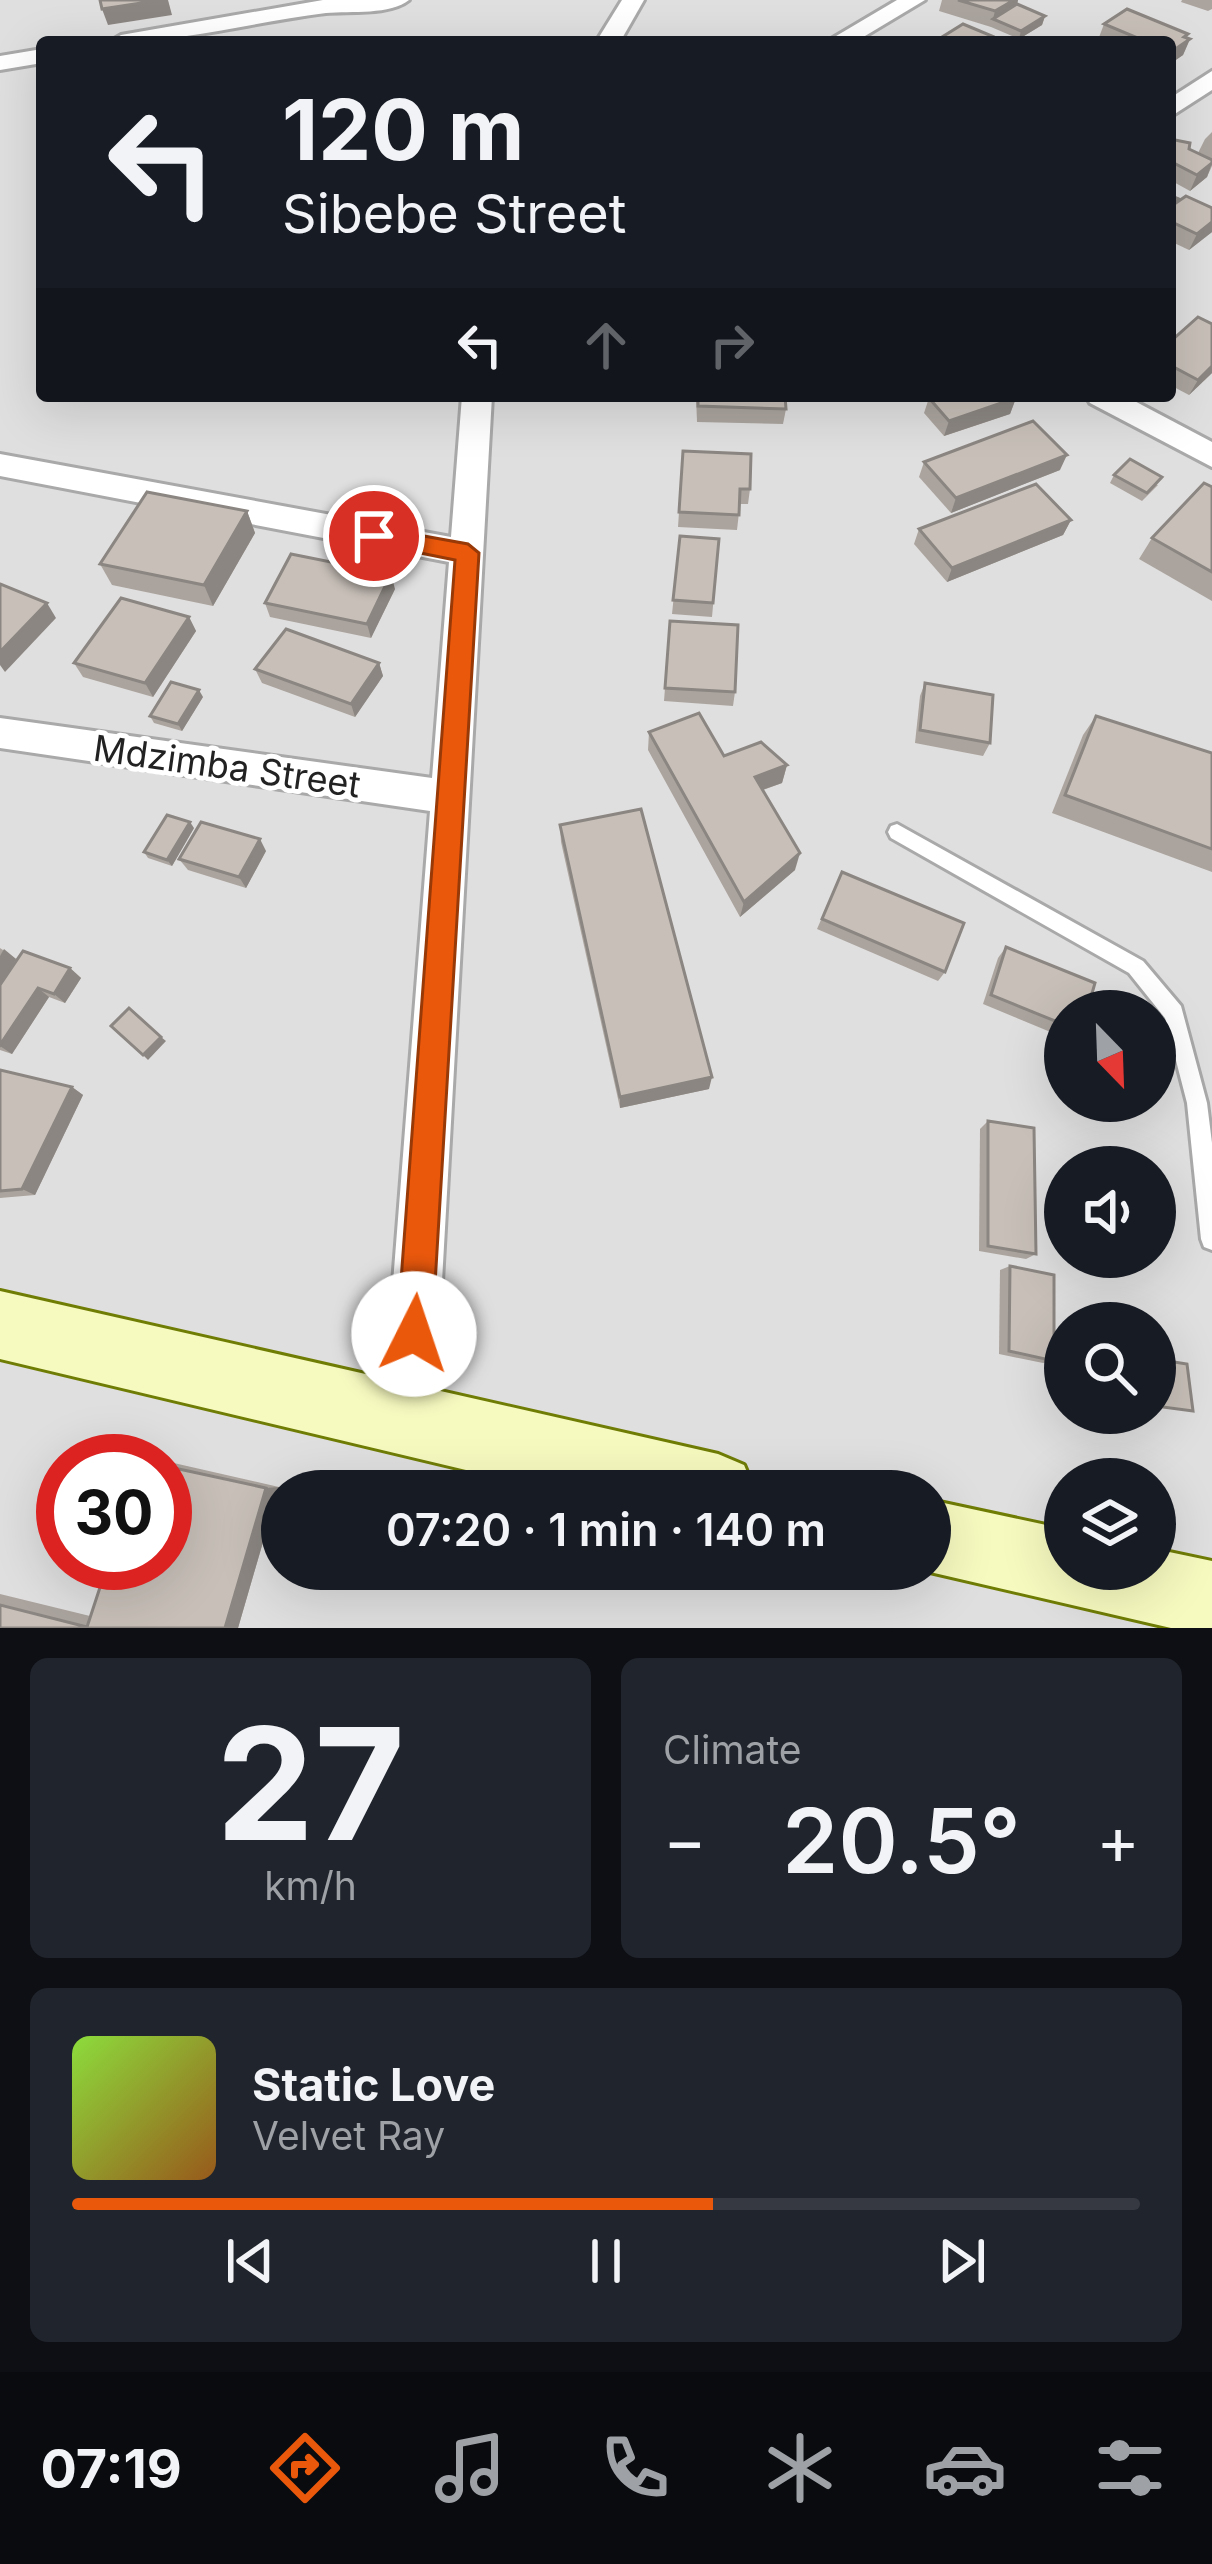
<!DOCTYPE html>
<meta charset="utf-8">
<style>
:root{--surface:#171b24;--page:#20242c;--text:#f1f3f6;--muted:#9ea1a6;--line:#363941;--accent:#ea580c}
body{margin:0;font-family:Inter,sans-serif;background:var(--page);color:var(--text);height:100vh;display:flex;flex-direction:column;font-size:45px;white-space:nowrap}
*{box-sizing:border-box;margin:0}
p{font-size:39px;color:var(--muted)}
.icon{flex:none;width:66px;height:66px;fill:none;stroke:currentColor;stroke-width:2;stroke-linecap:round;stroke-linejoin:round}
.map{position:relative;height:1628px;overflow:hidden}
.panel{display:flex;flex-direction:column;gap:30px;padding:30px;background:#0d0f14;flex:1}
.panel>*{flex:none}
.guide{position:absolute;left:36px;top:36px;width:1140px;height:366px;border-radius:12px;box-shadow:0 12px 48px #0002;background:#171b24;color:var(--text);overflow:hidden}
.needle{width:78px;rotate:157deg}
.controls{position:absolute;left:1044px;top:990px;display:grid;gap:24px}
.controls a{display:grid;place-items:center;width:132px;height:132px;border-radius:50%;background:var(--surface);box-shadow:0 12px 48px #0002;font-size:60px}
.speed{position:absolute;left:36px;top:1434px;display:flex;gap:24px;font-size:60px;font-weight:700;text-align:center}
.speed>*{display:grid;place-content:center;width:156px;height:156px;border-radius:50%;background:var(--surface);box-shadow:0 12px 48px #0002;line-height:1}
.speed .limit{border:18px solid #d22;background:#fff;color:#111}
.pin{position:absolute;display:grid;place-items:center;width:102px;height:102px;color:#fff;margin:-51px;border:6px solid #fff;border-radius:50%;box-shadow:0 3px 12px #0007}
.me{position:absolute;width:132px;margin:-66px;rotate:4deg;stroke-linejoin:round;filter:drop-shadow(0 0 9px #0008)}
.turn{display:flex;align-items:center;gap:42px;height:252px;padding:0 48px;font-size:54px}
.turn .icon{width:156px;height:156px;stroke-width:2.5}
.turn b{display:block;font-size:84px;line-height:102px}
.lanes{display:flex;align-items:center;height:114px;padding:0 48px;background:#0003;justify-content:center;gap:60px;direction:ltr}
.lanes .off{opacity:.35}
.big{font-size:90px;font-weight:600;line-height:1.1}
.panel .tile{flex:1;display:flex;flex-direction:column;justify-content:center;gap:18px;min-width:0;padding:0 42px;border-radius:18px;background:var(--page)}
.panel .dial{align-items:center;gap:0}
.dial b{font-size:156px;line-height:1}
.song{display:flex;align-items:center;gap:36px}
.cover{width:144px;height:144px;border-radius:18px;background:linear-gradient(135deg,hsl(90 70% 55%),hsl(30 70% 35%))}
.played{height:12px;border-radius:6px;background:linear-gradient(90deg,var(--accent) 60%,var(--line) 60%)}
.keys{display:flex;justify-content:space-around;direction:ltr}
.heat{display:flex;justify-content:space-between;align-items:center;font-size:66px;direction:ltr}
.panel .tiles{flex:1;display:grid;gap:30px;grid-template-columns:1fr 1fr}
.tile:last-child{grid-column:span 2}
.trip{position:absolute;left:261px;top:1470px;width:690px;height:120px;border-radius:60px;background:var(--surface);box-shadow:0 12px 48px #0002;font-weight:600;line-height:120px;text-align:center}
.dock{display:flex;height:192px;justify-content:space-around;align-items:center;background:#090b0e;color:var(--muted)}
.dock .icon{width:84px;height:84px}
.dock .current{color:var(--accent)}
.dock b{font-size:54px;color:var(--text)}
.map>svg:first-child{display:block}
.residential{fill:#e0dfdf;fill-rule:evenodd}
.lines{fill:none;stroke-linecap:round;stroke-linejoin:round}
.lane-casing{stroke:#a9a9a9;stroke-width:6}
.street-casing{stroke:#a9a9a9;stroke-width:6}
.secondary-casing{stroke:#707d05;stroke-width:6}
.lane{fill:#fff;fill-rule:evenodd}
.street{fill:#fff;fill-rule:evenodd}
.secondary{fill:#f7fabf;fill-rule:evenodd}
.wall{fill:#aba49e}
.shaded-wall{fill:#8b8681}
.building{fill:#c7bfb8;stroke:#8b8681;stroke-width:3}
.route{fill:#ea580c;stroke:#983908;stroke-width:3}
.labels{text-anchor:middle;stroke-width:10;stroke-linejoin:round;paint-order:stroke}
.street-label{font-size:36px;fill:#222;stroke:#fff}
</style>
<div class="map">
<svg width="1212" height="1628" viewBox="0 0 1212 1628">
<rect width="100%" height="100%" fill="#f2efe9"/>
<!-- residential -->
<path class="residential" d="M 0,0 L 1212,0 L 1212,1628 L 0,1628 ZM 42,42 L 1170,42 L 1170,396 L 42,396 ZM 1065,1011 L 1155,1011 L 1155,1101 L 1065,1101 ZM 1065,1167 L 1155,1167 L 1155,1257 L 1065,1257 ZM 1065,1323 L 1155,1323 L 1155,1413 L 1065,1413 ZM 63,1461 L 165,1461 L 165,1563 L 63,1563 ZM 1065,1479 L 1155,1479 L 1155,1569 L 1065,1569 ZM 282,1491 L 930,1491 L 930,1569 L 282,1569 Z"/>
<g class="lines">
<!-- lane casing -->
<g class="lane-casing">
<polygon id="lane" points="897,824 1143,961 1181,1006 1207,1103 1212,1143 1212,1250 1204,1247 1201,1239 1187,1103 1165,1018 1129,973 891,838 888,832 891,826"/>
</g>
<!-- street casing -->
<g class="street-casing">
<g id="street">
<path d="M 323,0 L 409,0 C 391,15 351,11 326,13 C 253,22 184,42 109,42 L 121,35 Z"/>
<polygon points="622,0 644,0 620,42 596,42"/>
<polygon points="897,0 925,0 855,42 826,42"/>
<polygon points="42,49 42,63 0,70 0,56"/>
<polygon points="1212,71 1212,90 1170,117 1170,98"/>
<polygon points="462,396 492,396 434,1423 426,1441 408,1449 390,1441 382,1423 430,811 0,748 0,718 432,778 449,562 0,476 0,454 451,537"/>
<polygon points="1086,396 1125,396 1212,442 1212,467 1090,403"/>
</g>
</g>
<!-- secondary casing -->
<g class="secondary-casing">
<g id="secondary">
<polygon points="0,1291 718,1454 744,1465 755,1491 554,1491 0,1359"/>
<polygon points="930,1500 1065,1529 1065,1569 1155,1569 1155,1549 1212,1561 1212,1628 1171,1628 917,1569 930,1569"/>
</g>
</g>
<!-- lane -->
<use href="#lane" class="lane"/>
<!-- street -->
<use href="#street" class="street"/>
<!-- secondary -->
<use href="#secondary" class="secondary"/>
</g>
<!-- wall -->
<g class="wall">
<polygon points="942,0 1018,0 1017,4 1045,16 1042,25 1019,39 991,27 939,11"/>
<polygon points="1182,0 1212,0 1212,9 1208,11 1181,2"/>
<polygon points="1104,24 1186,38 1190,39 1183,55 1170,64 1170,42 1103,42 1098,40"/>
<polygon points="1212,132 1212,166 1207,177 1190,191 1170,180 1170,139 1198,153 1205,139"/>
<polygon points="1170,195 1212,208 1212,232 1189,250 1170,241"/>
<polygon points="1170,342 1212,373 1189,395 1170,385"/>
<polygon points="696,396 785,396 786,409 783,424 697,422"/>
<polygon points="929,398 1016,398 1010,414 944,436 924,413"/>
<polygon points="683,451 750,489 748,504 740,504 737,530 678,527"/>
<polygon points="924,462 1060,470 951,513 919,477"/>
<polygon points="1114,475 1158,485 1142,501 1110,483"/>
<polygon points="1212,487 1212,601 1139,559 1152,538"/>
<polygon points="247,511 255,533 213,606 112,585 100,564"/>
<polygon points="1071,520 1063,535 947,582 914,544 919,529"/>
<polygon points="680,536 719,539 712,617 672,614"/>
<polygon points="395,589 371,638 270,617 265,603"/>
<polygon points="189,617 196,631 153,697 83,677 74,663"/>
<polygon points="670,621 735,692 733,706 664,701"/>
<polygon points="379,663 383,676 355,717 262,683 255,669"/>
<polygon points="925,683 990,743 983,756 915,743 920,696"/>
<polygon points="203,697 182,731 154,723 150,716"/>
<polygon points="1096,716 1212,753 1212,872 1052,813 1083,735"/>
<polygon points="649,732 724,756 787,765 782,783 763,790 795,870 740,917 648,750"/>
<polygon points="560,825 709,1089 620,1108 561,842"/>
<polygon points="194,828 172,866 148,858 144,852"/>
<polygon points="266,851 246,888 188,870 179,859"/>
<polygon points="842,872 945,972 938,981 817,929"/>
<polygon points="1006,947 1065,1011 1065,1038 983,1004 998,958"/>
<polygon points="0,948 16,959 4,980 70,968 81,978 65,1003 49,997 12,1054 0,1050"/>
<polygon points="0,1070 72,1087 83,1095 35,1195 0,1198"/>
<polygon points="988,1121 1036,1254 1026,1259 979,1251 980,1129"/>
<polygon points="1010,1266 1054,1361 1043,1363 999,1354 1000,1270"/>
<polygon points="165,1461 279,1487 238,1628 0,1628 0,1594 90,1616 165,1563"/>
</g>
<!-- shaded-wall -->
<g class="shaded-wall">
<polygon points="161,0 168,0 172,15 108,25 102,9"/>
<polygon points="1014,0 1018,0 1015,13 993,19 991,27 995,11"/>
<polygon points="1045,16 1042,25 1019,39 1021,31"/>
<polygon points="1188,34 1184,43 1190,39 1183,55 1170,64 1171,52"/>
<polygon points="1212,163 1207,177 1190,191 1197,175"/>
<polygon points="1212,222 1212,232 1189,250 1197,234"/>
<polygon points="1212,366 1212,373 1189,395 1198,380"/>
<polygon points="1016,398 1010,414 944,436 949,421"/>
<polygon points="1067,455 1060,470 951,513 956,498"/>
<polygon points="247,511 255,533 213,606 204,585"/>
<polygon points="1071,520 1063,535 947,582 952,568"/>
<polygon points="391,574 395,589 371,638 367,624"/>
<polygon points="47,603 56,618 5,672 0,665 0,652"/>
<polygon points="189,617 196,631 153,697 145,683"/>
<polygon points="379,663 383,676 355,717 351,704"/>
<polygon points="199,690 203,697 182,731 178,724"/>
<polygon points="787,765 782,783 751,794 755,777"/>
<polygon points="190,822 194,828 172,866 167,860"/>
<polygon points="260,839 266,851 246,888 239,877"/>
<polygon points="800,853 795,870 740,917 744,902"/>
<polygon points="4,949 16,959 0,986 0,956"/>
<polygon points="70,968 81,978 65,1003 54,994"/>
<polygon points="38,988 49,997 12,1054 0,1046"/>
<polygon points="161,1037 166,1041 148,1060 143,1055"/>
<polygon points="712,1077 709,1089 620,1108 620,1097"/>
<polygon points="72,1087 83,1095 35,1195 22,1189"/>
<polygon points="279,1487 238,1628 225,1628 266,1488"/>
</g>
<!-- building -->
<g class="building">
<polygon points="100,0 161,0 102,9"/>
<polygon points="958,0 1014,0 995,11"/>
<polygon points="1017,4 1045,16 1021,31 993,19"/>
<polygon points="1127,9 1188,34 1184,37 1190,39 1171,52 1170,42 1147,42 1104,24"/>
<polygon points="963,24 992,36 983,42 934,42"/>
<polygon points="1170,139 1190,143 1189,149 1212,160 1212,163 1197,175 1170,161"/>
<polygon points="1170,195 1179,199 1170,206"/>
<polygon points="1186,196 1212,208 1212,222 1197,234 1170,221 1170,207"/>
<polygon points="1198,317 1212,324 1212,366 1198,380 1170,365 1170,342"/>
<polygon points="698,396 785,396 786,409 698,406"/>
<polygon points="934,396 1014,396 1016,398 949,421 929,398"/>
<polygon points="1033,421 1067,455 956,498 924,462"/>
<polygon points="683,451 751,454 750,489 740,489 739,515 679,512"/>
<polygon points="1130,459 1162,477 1147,493 1114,475"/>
<polygon points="1204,483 1212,487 1212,572 1152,538"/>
<polygon points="1036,484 1071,520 952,568 919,529"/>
<polygon points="147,492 247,511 204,585 100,564"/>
<polygon points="680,536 719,539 713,603 673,600"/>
<polygon points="291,554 391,574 367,624 265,603"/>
<polygon points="0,584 47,603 0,652"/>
<polygon points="121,598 189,617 145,683 74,663"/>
<polygon points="670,621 738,625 735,692 665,688"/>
<polygon points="286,629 379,663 351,704 255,669"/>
<polygon points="171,682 199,690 178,724 150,716"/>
<polygon points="925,683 993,695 990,743 920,730"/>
<polygon points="699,713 724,756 761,742 787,765 755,777 800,853 744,902 649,732"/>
<polygon points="1096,716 1212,753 1212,849 1065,795"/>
<polygon points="641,809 712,1077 620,1097 560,825"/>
<polygon points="167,815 190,822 167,860 144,852"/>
<polygon points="201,822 260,839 239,877 179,859"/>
<polygon points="842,872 964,923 945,972 822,919"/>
<polygon points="1006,947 1095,983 1087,1011 1065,1011 1065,1025 991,995"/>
<polygon points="23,951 70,968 54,994 38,988 0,1045 0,985"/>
<polygon points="129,1008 161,1037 143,1055 111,1026"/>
<polygon points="0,1070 72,1087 22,1189 0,1191"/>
<polygon points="988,1121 1034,1128 1036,1254 988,1246"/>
<polygon points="1010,1266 1054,1275 1054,1361 1009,1351"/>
<polygon points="1155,1359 1187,1364 1193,1411 1155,1406"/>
<polygon points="165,1466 266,1488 225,1628 0,1628 0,1605 87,1627 108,1563 165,1563"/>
</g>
<!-- route -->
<polygon class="route" points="374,527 468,544 479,553 432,1334 427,1346 414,1351 402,1346 397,1334 455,560 366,542 366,530"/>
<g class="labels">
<!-- street labels -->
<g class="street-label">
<text transform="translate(227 766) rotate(8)" y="13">Mdzimba Street</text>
</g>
</g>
</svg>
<div class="controls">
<a><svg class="needle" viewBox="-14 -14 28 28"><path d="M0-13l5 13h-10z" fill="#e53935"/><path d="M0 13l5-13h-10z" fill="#9ea1a6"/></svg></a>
<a><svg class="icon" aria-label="sound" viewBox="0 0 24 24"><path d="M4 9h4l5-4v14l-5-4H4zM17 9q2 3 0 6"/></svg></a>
<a><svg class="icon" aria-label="search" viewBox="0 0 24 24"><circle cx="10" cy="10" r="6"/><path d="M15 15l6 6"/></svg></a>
<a><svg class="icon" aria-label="layers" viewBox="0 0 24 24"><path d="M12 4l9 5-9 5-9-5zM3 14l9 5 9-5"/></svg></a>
</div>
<div class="speed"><div class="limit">30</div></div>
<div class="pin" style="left:374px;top:536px;background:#d93025"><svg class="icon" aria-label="arrive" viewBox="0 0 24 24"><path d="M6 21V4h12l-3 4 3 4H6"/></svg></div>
<svg class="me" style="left:414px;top:1334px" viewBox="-20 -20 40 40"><circle r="19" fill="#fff"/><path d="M0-13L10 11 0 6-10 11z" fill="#ea580c"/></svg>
<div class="trip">07:20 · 1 min · 140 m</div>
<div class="guide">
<div class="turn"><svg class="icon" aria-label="left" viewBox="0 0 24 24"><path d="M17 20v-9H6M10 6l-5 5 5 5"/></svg><div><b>120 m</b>Sibebe Street</div></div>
<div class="lanes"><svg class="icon" aria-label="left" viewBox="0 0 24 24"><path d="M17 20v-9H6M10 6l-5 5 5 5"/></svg><svg class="icon off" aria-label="ahead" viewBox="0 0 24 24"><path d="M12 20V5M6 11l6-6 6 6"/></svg><svg class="icon off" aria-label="right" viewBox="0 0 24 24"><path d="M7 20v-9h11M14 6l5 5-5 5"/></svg></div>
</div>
</div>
<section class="panel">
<div class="tiles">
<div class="tile dial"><b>27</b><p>km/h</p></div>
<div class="tile"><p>Climate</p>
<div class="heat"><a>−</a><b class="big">20.5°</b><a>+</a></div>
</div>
<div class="tile">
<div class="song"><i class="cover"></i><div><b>Static Love</b><p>Velvet Ray</p></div></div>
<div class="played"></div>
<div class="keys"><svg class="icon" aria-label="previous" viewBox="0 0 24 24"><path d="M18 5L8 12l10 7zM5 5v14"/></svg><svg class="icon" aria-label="pause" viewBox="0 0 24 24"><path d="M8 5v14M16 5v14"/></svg><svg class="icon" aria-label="next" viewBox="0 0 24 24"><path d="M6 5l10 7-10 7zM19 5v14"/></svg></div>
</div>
</div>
</section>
<nav class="dock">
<b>07:19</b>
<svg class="icon current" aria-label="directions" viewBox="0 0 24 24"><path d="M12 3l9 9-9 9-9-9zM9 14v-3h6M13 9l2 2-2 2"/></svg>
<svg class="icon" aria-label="music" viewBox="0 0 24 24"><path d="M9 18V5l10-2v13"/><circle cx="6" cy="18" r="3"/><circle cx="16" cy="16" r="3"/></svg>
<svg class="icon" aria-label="phone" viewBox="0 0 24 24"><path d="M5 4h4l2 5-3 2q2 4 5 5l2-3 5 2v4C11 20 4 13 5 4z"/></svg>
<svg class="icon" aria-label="climate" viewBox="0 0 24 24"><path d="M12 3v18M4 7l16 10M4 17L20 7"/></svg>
<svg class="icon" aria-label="car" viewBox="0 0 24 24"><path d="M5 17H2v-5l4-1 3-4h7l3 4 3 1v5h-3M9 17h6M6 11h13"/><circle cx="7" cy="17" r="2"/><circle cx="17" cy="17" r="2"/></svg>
<svg class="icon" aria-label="filters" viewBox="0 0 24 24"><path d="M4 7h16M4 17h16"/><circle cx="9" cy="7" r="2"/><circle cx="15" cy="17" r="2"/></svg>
</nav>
